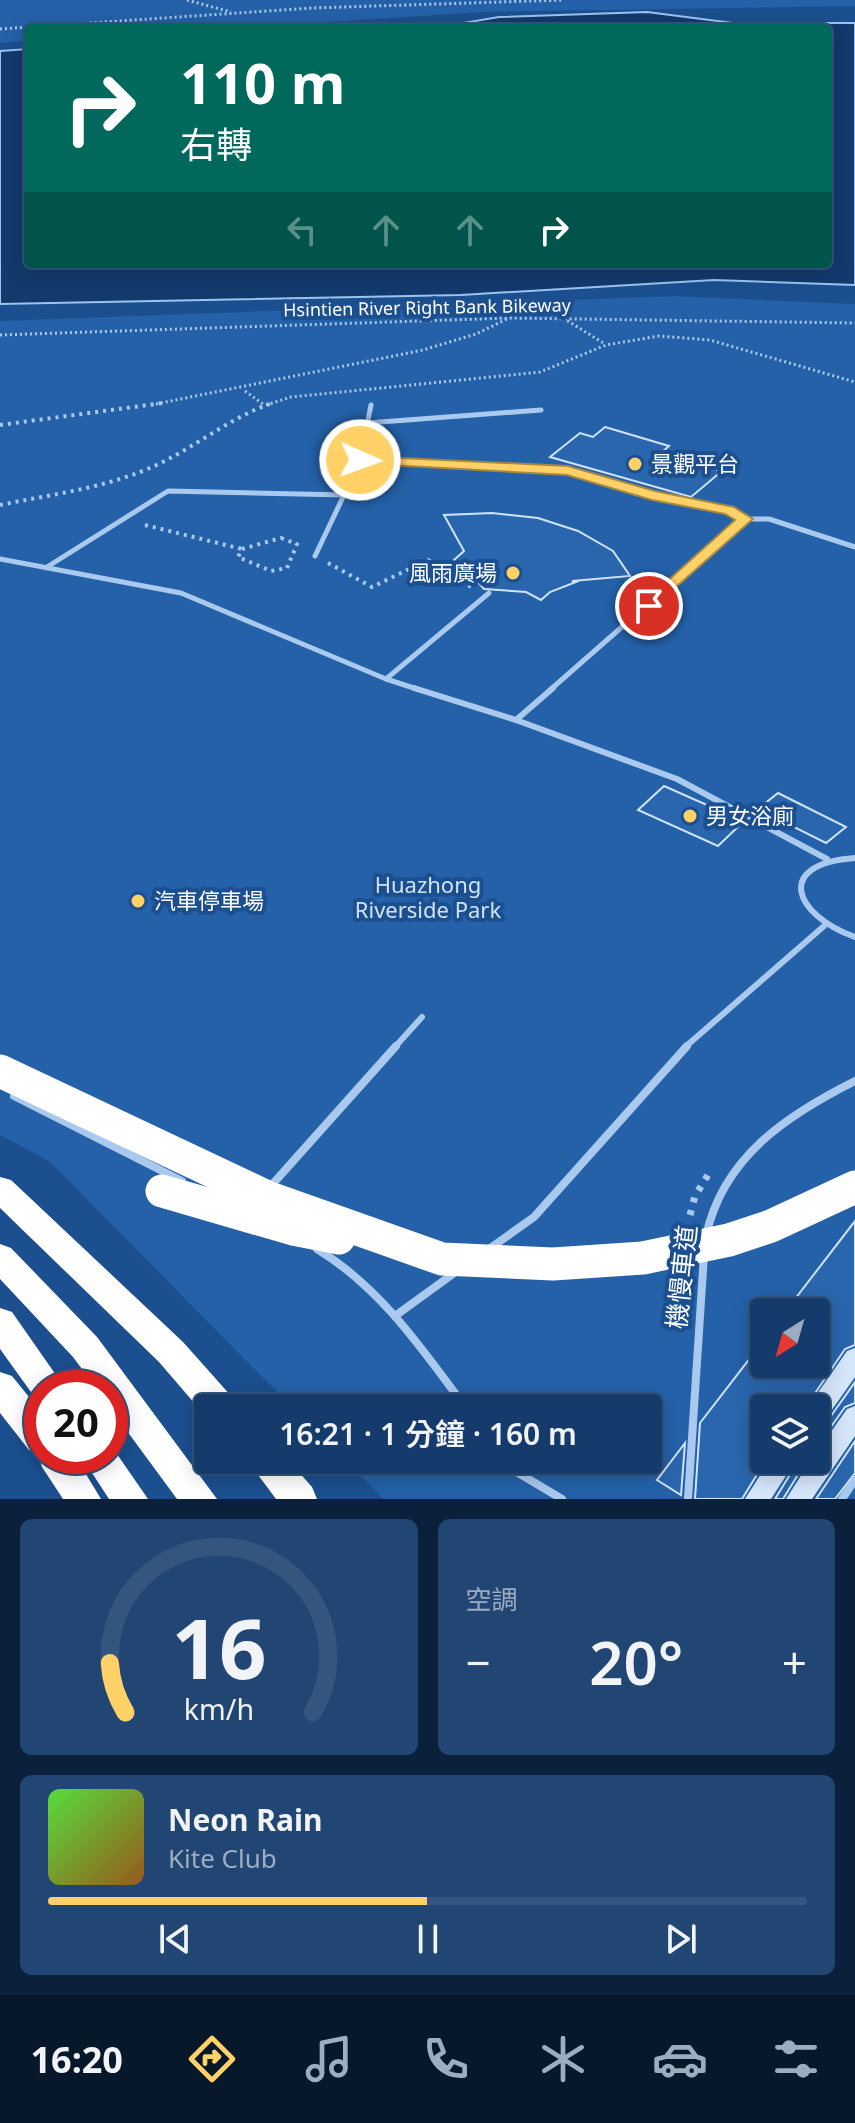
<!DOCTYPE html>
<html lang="zh-TW">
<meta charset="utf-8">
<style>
:root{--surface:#143b6b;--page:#214673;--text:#f1f3f6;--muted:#9dadc1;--line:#33557e;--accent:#ffd166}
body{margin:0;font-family:"Noto Sans","Noto Sans TC",sans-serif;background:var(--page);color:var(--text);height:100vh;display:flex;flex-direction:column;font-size:30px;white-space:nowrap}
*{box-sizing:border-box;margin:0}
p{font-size:26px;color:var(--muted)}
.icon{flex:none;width:44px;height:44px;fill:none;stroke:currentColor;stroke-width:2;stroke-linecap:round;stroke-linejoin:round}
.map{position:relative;height:1499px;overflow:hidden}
.sheet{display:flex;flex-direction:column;gap:20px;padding:20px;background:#0b203b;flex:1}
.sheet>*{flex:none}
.guide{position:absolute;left:24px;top:24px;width:808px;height:244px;border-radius:8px;box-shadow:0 4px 20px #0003,0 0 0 2px var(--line);background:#00695c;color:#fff;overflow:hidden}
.needle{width:52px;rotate:217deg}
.fabs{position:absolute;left:750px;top:1298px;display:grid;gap:16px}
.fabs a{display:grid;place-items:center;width:80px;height:80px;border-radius:8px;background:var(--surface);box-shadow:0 4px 20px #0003,0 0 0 2px var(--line);font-size:40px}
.speed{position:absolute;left:24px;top:1370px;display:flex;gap:16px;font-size:40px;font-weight:700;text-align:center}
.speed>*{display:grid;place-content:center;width:104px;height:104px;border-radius:50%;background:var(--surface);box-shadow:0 4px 20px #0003,0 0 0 2px var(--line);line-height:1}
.speed .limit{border:12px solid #d22;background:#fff;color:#111}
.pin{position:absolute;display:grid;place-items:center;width:68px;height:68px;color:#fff;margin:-34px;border:4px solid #fff;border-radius:50%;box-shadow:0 2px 8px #0007}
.me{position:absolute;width:88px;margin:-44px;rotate:92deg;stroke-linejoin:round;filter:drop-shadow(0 0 6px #0008)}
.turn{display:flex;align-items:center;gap:28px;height:168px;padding:0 24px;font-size:36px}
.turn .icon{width:104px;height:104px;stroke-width:2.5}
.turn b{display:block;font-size:56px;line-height:68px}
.lanes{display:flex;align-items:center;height:76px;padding:0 24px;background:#0003;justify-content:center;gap:40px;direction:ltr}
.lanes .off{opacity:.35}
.big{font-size:60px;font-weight:600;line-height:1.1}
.sheet .tile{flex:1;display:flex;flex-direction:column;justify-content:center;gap:12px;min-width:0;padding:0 28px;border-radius:12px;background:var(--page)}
.sheet .dial{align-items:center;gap:0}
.dial svg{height:208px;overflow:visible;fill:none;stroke:var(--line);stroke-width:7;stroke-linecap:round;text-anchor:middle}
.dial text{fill:var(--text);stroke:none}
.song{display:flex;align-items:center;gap:24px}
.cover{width:96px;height:96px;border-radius:12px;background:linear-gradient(135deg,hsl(110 70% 55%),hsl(30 70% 35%))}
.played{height:8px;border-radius:4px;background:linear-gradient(90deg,var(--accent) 50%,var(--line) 50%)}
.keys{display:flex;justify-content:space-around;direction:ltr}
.heat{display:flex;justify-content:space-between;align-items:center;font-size:44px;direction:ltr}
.sheet .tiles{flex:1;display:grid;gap:20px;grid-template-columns:1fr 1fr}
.tile:last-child{grid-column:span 2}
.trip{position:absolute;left:194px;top:1394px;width:468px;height:80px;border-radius:8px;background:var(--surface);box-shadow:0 4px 20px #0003,0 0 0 2px var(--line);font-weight:600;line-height:80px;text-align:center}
.tab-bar{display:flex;height:128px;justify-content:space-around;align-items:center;background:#08182b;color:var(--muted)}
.tab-bar .icon{width:56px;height:56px}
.tab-bar .selected{color:var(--accent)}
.tab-bar b{font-size:36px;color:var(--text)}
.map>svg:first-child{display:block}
.green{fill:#2461a8;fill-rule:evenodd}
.water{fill:#123a6d;stroke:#9cc4f0;stroke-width:2}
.building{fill:#2a66ad;stroke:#cfe3fa;stroke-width:2}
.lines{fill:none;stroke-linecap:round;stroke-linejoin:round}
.path-far2{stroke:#a9c9ee;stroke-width:3;stroke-dasharray:2 3;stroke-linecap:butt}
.path-far1{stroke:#a9c9ee;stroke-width:4;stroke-dasharray:3 5;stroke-linecap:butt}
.path{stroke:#a9c9ee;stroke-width:7;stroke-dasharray:5 8;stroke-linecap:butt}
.lane-far2{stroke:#a9c9ee;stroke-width:5}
.lane-far1{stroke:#a9c9ee;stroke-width:6}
.lane{stroke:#a9c9ee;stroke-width:8}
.secondary{fill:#d6e6fa;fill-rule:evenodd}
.highway{fill:#fff;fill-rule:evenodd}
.highway-bridge{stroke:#fff;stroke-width:33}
.route{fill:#ffd166;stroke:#a68842;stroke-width:2}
.poi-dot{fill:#ffd166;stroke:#1b4f8f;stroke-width:3}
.labels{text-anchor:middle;stroke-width:8;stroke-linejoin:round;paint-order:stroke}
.far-street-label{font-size:18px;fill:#fff;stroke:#1b4f8f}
.poi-label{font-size:22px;fill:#fff;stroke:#1b4f8f;text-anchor:start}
.park-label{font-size:22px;fill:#cfe3fa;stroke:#1b4f8f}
.near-street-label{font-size:26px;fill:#fff;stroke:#1b4f8f}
</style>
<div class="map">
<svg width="855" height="1499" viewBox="0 0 855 1499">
<rect width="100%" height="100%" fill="#1b4f8f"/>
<!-- green -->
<g class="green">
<polygon points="0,0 855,0 855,6 484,12 236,28 28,28 28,41 0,43"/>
<path d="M 674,296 L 855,304 L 855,1499 L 383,1499 L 345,1460 L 648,1460 L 648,1408 L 293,1408 L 49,1161 L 0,1135 L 0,321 ZM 764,1312 L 816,1312 L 816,1364 L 764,1364 ZM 764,1408 L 816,1408 L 816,1460 L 764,1460 Z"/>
</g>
<!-- water -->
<polygon class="water" points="647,12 733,23 855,23 855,285 714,280 461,295 0,304 0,51 28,49 28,264 828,264 828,28 434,28 499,17"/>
<!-- building -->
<g class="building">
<polygon points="605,427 669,446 661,453 722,471 691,497 550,457 580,433 593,437"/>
<polygon points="492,513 538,518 578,531 613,551 630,576 572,581 576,582 550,592 541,600 526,592 484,589 472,575 446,567 464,551 444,515"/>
<polygon points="664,786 743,821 744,821 718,846 638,810"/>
<polygon points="778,793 846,827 826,843 758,809"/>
<polygon points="855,1221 855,1345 845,1349 805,1408 764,1408 766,1460 742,1499 695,1499 700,1423 764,1340 764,1364 816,1364 816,1312 785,1312"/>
<polygon points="855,1382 855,1403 845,1407 816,1448 816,1427 826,1423"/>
<polygon points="855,1441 855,1473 835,1499 816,1499"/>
<polygon points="685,1443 681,1495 657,1480"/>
<polygon points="799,1460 807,1460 783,1499 775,1499"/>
</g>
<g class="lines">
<!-- path-far2 -->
<g class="path-far2">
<polyline points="187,0 231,12"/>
<polyline points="0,29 312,8 563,0"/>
<polyline points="563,318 605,344"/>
<polyline points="0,335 510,318 855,323"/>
<polyline points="245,391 263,404"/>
<polyline points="151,405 423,350 476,334 509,318"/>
<polyline points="266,405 291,397 540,372 606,345 659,336 710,340 855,382"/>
</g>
<!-- path-far1 -->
<g class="path-far1">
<polyline points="0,425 163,403"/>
<path d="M 0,505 C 48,495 99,489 145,470 C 190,452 226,419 272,403"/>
<polyline points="145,525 242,549"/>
<polygon points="281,538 297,544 287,568 271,571 238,557 242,549"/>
<polyline points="328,563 372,587 428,560 473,588"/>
</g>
<!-- path -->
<polyline class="path" points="690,1215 695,1196 711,1170"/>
<!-- lane-far2 -->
<g class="lane-far2">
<polyline points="367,423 541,410"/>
<polyline points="360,460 371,405"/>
<polyline points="745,519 769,519 855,547"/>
<polyline points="315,556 344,495"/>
<polyline points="0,559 181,593 386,679 420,690"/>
<polyline points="47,567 168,491 344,495 360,460 568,470 652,495 729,510 745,519 550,690"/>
<polyline points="386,679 489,593"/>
</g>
<!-- lane-far1 -->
<g class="lane-far1">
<polyline points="414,688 516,720 677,779 827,859"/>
<polyline points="516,720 553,688"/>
<path d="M 855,858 C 773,864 794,915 855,937"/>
<polyline points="394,1048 422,1017"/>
<polyline points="684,1048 824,926"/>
</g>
<!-- lane -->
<g class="lane">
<polyline points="14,1096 182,1181"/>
<polyline points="270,1187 396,1046"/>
<path d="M 706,1236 C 723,1157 787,1115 855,1081"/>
<path d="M 317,1249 C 381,1288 422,1349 466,1408"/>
<polyline points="489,1249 534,1217 687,1046"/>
<polyline points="395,1316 457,1271"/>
<polyline points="506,1460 515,1471 562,1499"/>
<polyline points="688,1499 704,1255"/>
<polyline points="842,1499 855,1480"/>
</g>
<!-- secondary -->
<g class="secondary">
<polygon points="855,1348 855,1377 824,1421 816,1424 816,1408 808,1407 847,1351"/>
<polygon points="855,1406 855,1436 812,1499 786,1499 811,1460 816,1460 816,1453 847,1409"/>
<polygon points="770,1460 796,1460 771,1499 745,1499"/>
</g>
<!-- highway -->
<g class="highway">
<polygon points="0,1177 11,1180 183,1342 232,1397 238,1408 208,1408 208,1419 159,1362 0,1208"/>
<polygon points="0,1244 11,1248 97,1337 217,1499 177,1499 110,1408 110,1388 96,1388 73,1357 0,1279"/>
<polygon points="0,1308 12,1312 65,1388 42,1388 42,1401 36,1399 0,1349"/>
<polygon points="0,1372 12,1376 42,1413 42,1456 75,1456 101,1499 63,1499 42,1467 38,1453 29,1450 0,1413"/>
<polygon points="110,1444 148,1499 109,1499 81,1456 110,1456"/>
<polygon points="247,1460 288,1460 312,1487 317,1499 276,1499"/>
</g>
<!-- highway-bridge -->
<g class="highway-bridge">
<polyline points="0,1071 267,1197 442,1259 553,1264 643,1258 729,1240 771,1226 855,1187"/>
<polyline points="162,1191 293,1229 339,1238"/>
</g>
</g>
<!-- route -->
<polygon class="route" points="360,456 568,466 655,491 734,507 753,519 649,611 643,609 643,603 735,520 725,514 652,500 567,475 354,463 352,460"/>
<!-- markers -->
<g class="poi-dot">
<circle cx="635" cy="464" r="8"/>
<circle cx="513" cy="573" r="8"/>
<circle cx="690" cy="816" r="8"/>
<circle cx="138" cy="901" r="8"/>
</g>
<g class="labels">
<!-- far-street labels -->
<g class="far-street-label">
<text transform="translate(427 308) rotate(-1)" y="6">Hsintien River Right Bank Bikeway</text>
</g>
<!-- poi labels -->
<g class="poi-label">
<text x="651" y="472">景觀平台</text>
<text x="497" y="581" text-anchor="end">風雨廣場</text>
<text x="706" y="824">男女浴廁</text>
<text x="154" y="909">汽車停車場</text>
</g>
<!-- park labels -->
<g class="park-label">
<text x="428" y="893">Huazhong<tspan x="428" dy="25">Riverside Park</tspan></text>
</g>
<!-- near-street labels -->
<g class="near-street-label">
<text transform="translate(682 1277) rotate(-84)" y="9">機慢車道</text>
</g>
</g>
</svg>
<div class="fabs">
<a><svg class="needle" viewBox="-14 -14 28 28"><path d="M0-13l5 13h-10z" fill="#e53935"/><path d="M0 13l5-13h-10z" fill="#9dadc1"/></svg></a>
<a><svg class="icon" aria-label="layers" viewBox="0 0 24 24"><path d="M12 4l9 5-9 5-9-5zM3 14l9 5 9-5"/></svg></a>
</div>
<div class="speed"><div class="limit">20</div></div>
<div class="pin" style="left:649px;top:606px;background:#d93025"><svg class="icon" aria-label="arrive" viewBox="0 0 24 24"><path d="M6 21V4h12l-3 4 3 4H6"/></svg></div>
<svg class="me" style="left:360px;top:460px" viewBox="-20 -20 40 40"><circle r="17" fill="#ffd166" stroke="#fff" stroke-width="3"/><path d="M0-11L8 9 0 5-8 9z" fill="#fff"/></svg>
<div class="trip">16:21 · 1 分鐘 · 160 m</div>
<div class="guide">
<div class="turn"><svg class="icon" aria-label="right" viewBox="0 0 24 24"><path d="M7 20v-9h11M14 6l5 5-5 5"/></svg><div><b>110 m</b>右轉</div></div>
<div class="lanes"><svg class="icon off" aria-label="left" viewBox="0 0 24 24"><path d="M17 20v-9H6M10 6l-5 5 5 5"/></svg><svg class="icon off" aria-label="ahead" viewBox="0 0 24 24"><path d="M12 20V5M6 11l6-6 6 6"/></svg><svg class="icon off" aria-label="ahead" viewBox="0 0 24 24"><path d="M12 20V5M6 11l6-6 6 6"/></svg><svg class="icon" aria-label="right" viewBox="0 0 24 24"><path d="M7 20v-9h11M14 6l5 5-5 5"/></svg></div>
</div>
</div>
<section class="sheet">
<div class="tiles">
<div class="tile dial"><svg viewBox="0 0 100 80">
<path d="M14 69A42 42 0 1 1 86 69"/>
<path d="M14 69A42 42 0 0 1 8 50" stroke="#ffd166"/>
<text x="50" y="56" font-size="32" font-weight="700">16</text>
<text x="50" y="72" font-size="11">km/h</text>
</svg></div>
<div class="tile"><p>空調</p>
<div class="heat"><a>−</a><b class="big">20°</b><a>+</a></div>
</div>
<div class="tile">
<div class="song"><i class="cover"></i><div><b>Neon Rain</b><p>Kite Club</p></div></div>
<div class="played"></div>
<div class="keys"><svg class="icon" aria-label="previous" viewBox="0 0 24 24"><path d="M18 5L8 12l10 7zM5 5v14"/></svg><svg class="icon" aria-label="pause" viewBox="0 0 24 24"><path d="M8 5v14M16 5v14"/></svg><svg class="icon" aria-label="next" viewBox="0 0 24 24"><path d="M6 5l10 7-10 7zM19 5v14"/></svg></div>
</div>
</div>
</section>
<nav class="tab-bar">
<b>16:20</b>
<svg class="icon selected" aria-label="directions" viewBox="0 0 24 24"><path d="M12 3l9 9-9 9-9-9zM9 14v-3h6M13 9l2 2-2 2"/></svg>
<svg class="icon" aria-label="music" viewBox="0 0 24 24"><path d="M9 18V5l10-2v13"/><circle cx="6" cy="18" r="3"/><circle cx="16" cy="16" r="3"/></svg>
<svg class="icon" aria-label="phone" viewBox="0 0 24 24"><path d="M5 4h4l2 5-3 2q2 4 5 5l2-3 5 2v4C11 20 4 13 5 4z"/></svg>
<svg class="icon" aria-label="climate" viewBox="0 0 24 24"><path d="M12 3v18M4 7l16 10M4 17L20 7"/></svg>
<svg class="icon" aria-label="car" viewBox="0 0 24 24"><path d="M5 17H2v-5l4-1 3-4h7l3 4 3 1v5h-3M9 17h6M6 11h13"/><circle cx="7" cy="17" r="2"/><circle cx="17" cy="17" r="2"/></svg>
<svg class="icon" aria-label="filters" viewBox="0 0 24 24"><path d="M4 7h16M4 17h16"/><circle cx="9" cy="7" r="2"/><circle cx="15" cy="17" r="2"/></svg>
</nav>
